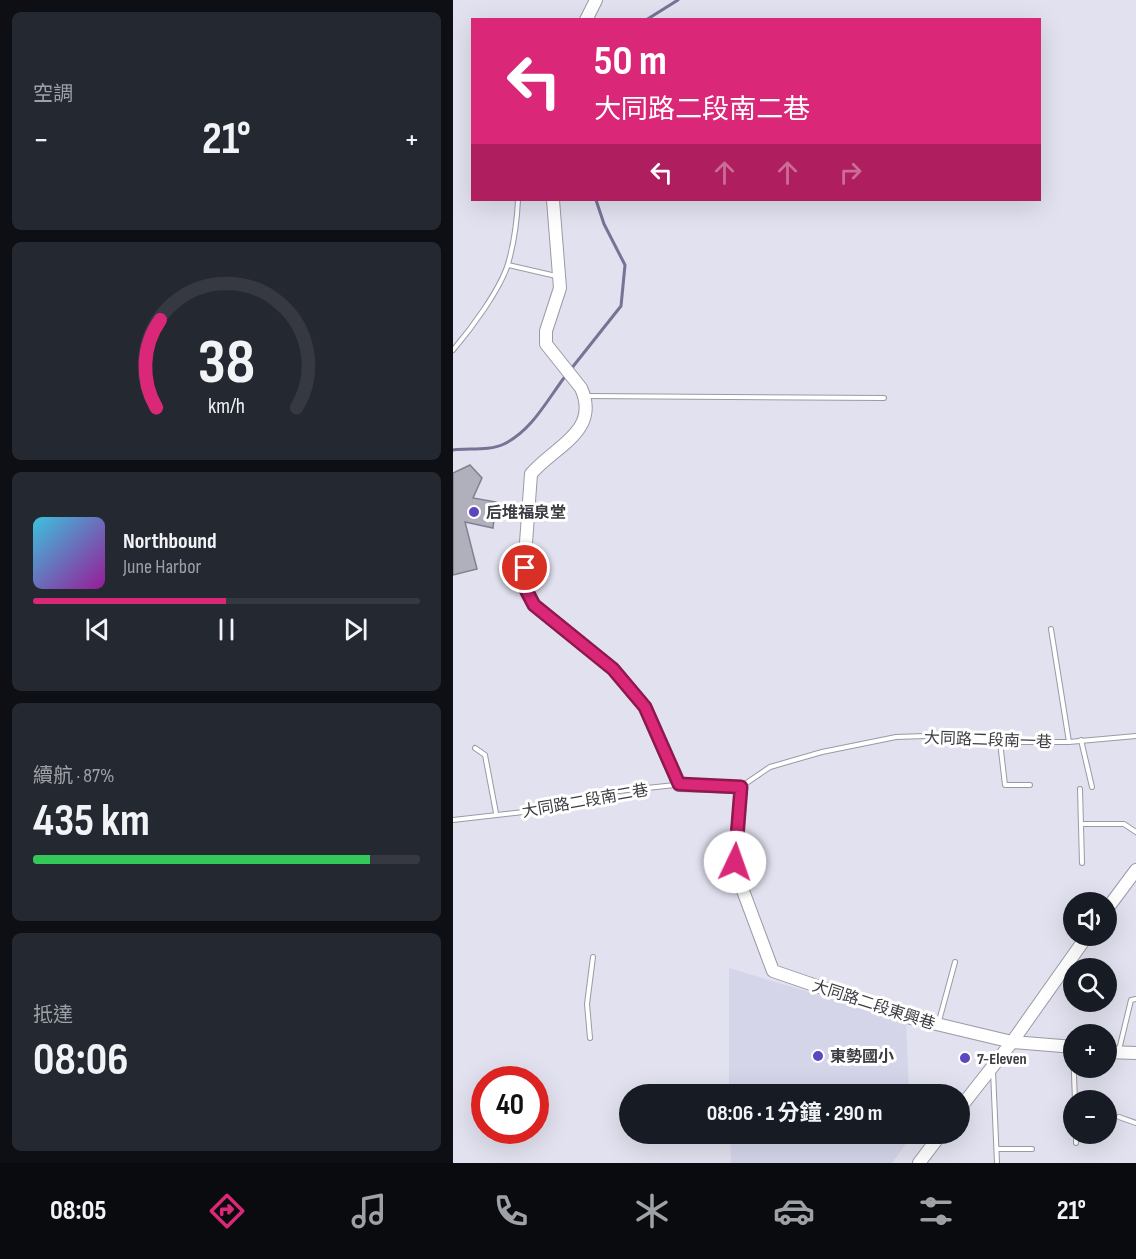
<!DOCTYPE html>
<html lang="zh-TW">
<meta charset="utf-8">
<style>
:root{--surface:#171b24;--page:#242831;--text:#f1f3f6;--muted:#9ea1a6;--line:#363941;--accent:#db2777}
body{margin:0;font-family:"Sofia Sans Condensed","Noto Sans TC",sans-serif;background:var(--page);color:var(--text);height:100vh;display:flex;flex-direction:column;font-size:22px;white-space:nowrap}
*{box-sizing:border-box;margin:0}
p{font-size:20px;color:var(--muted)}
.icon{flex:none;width:33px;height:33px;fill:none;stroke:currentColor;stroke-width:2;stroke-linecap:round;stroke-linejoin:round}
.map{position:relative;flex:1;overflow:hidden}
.panel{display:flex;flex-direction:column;gap:12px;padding:12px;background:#0d0f14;width:453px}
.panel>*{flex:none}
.hud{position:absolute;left:18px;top:18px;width:570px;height:183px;border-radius:0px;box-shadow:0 6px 24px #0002;background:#db2777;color:#fff;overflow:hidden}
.tools{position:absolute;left:610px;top:892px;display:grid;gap:12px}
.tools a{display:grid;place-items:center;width:54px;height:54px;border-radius:50%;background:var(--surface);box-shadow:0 6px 24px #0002;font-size:30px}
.speed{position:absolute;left:18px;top:1066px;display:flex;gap:12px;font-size:30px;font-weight:700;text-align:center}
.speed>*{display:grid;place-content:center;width:78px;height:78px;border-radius:50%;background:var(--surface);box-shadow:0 6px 24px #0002;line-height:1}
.speed .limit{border:9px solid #d22;background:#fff;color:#111}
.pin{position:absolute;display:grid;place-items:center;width:51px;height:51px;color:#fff;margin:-26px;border:3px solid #fff;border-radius:50%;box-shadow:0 2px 6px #0007}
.me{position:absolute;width:66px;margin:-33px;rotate:3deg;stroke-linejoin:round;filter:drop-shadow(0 0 4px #0008)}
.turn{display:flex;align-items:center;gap:21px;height:126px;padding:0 24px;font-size:27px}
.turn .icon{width:78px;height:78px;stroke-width:2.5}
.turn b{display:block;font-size:42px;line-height:51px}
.lanes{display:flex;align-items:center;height:57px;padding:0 24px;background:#0003;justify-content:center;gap:30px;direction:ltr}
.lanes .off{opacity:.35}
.big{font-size:45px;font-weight:700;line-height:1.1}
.panel .widget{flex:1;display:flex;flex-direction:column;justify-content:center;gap:9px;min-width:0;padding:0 21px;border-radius:9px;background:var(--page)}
.panel .dial{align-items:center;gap:0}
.dial svg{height:156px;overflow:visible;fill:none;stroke:var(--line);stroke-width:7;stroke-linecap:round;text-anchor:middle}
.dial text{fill:var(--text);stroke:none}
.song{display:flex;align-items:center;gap:18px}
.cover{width:72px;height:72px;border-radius:9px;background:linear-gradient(135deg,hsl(190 70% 55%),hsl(300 70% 35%))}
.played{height:6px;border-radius:3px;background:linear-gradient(90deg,var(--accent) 50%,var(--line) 50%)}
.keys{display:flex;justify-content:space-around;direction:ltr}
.heat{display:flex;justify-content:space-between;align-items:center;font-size:33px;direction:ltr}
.charge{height:9px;border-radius:4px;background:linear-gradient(90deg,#34c759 87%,var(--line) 0)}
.trip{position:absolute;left:166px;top:1084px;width:351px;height:60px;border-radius:30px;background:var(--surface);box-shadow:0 6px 24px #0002;font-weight:700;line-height:60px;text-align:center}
.dock{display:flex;height:96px;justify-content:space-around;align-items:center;background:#090b0e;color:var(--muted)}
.dock .icon{width:42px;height:42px}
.dock .active{color:var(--accent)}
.dock b{font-size:27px;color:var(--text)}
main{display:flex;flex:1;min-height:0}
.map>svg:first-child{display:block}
.built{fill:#d5d5ea}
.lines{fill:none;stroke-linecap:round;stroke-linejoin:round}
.stream{stroke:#757396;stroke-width:3}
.building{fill:#b0b0bd;stroke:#82828e;stroke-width:1.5}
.lane-casing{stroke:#9a9aa7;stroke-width:6}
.secondary-casing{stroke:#9a9aa7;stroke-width:14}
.lane{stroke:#fff;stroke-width:4}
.secondary{stroke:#fff;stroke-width:12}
.route-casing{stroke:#8e194d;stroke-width:15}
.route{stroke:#db2777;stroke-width:10}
.poi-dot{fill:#5d46be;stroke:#fff;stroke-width:2}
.labels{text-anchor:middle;stroke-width:6;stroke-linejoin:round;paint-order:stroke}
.poi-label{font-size:16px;font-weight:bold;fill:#3d3c42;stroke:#fff;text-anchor:start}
.street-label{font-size:16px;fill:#3d3c42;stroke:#fff}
</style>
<main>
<section class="panel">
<div class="widget"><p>空調</p>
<div class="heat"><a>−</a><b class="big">21°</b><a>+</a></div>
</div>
<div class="widget dial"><svg viewBox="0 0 100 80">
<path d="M14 69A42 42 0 1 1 86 69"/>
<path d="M14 69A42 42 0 0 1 16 24" stroke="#db2777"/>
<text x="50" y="56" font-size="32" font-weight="700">38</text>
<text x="50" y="72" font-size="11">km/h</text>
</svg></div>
<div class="widget">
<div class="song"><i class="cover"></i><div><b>Northbound</b><p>June Harbor</p></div></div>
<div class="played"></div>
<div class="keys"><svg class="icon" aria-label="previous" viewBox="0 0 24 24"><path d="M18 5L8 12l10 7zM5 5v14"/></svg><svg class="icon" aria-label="pause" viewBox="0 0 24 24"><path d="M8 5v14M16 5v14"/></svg><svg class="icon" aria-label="next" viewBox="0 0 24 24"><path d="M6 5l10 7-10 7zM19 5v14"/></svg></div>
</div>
<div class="widget"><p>續航 · 87%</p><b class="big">435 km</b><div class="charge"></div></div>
<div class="widget"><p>抵達</p><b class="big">08:06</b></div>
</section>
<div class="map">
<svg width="683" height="1163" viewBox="0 0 683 1163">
<rect width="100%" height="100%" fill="#e1e1ef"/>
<!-- built -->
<g class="built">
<polygon points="276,968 453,1021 456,1095 276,1095"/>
<polygon points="277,1134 458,1134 458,1137 439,1163 278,1163"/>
</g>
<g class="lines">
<!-- stream -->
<g class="stream">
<polyline points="193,20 225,0"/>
<polyline points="118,369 168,306 172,265 151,224 143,200"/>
<path d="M 0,450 C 16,448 36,451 51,444 C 80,430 95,398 114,374"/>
</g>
</g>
<!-- building -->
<polygon class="building" points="17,465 29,478 20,498 43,502 40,528 12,522 24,569 0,575 0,473"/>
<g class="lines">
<!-- lane casing -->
<g class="lane-casing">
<g id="lane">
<polyline points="55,265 103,276"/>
<path d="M 0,350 C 18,329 47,290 55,264 C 61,243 64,221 65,200"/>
<polyline points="132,396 431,398"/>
<polyline points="598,629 616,742"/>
<polyline points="628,740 639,787"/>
<polyline points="547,742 552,785 577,785"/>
<polyline points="22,748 32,755 43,813"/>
<polyline points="289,786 317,767 369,752 443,737 502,735 547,742 616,742 683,736"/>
<polyline points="627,789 629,863"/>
<polyline points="0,820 97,809 156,792 222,785"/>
<polyline points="628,824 671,824 683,832"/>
<polyline points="486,1021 502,962"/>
<polyline points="137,1038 134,1004 140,957"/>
<polyline points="620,1048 622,1101"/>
<polyline points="666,1050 678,1000 683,999"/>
<polyline points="540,1071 544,1163"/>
<polyline points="666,1117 683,1123"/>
<polyline points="623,1134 623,1143"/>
<polyline points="544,1149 579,1149"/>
</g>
</g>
<!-- secondary casing -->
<g class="secondary-casing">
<g id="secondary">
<polyline points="133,20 143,0"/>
<path d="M 100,200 L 107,288 L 93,331 L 93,344 L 128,388 C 148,432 100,447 78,474 L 70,584 L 81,605 L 160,669 L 192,707 L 226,785 L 288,787 L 282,862 L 289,888 L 320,971 L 454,1017 L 559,1042 L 621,1047"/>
<polyline points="654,909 683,870"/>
<polyline points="654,1052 683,1053"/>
<polyline points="507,1108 559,1042 634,936"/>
<polyline points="466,1163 488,1134"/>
</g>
</g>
<!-- lane -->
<use href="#lane" class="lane"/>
<!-- secondary -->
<use href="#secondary" class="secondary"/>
</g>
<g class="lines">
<!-- route casing -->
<g class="route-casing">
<polyline id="route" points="72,568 70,584 81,605 160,669 192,707 226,784 288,787 282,862"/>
</g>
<!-- route -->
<use href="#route" class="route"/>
</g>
<!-- markers -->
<g class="poi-dot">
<circle cx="21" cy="512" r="6"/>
<circle cx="365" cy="1056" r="6"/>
<circle cx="512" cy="1058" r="6"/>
</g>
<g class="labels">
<!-- poi labels -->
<g class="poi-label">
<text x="33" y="518">后堆福泉堂</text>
<text x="377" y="1062">東勢國小</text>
<text x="524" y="1064">7-Eleven</text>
</g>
<!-- street labels -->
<g class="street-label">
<text transform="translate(535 739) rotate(2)" y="6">大同路二段南一巷</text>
<text transform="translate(132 800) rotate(-10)" y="6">大同路二段南二巷</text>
<text transform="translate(421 1004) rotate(18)" y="6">大同路二段東興巷</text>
</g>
</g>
</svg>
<div class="tools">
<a><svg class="icon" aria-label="sound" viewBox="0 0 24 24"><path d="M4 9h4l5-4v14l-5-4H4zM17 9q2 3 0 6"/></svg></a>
<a><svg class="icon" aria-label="search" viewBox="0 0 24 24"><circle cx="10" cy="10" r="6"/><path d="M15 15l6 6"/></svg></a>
<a>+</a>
<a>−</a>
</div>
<div class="speed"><div class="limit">40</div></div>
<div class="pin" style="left:72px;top:568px;background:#d93025"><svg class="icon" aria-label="arrive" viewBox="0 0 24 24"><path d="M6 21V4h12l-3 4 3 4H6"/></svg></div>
<svg class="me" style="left:282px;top:862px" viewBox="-20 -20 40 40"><circle r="19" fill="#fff"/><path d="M0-13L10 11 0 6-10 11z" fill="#db2777"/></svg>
<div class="trip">08:06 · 1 分鐘 · 290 m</div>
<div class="hud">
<div class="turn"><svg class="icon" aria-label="left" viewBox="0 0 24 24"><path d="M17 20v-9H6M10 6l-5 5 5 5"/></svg><div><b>50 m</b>大同路二段南二巷</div></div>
<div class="lanes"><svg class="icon" aria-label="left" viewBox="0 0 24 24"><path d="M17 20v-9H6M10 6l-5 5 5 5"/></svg><svg class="icon off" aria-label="ahead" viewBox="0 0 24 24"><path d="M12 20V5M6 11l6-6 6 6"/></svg><svg class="icon off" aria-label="ahead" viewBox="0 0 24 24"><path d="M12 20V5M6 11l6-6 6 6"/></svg><svg class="icon off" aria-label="right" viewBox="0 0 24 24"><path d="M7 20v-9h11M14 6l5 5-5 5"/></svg></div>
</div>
</div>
</main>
<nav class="dock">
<b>08:05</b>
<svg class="icon active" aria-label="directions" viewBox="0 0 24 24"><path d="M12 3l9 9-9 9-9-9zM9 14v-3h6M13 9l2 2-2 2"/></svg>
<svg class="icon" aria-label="music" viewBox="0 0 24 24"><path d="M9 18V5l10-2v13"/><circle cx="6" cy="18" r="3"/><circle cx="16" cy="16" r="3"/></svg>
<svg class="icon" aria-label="phone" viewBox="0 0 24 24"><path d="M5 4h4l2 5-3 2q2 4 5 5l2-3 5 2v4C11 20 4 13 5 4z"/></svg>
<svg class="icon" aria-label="climate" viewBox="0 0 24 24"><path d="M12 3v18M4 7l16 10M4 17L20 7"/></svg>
<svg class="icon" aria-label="car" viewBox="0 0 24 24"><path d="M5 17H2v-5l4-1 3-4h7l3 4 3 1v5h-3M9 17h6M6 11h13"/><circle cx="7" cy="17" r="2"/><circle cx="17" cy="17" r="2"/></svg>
<svg class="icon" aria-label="filters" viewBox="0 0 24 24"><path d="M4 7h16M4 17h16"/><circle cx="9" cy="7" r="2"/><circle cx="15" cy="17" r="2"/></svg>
<b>21°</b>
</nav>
